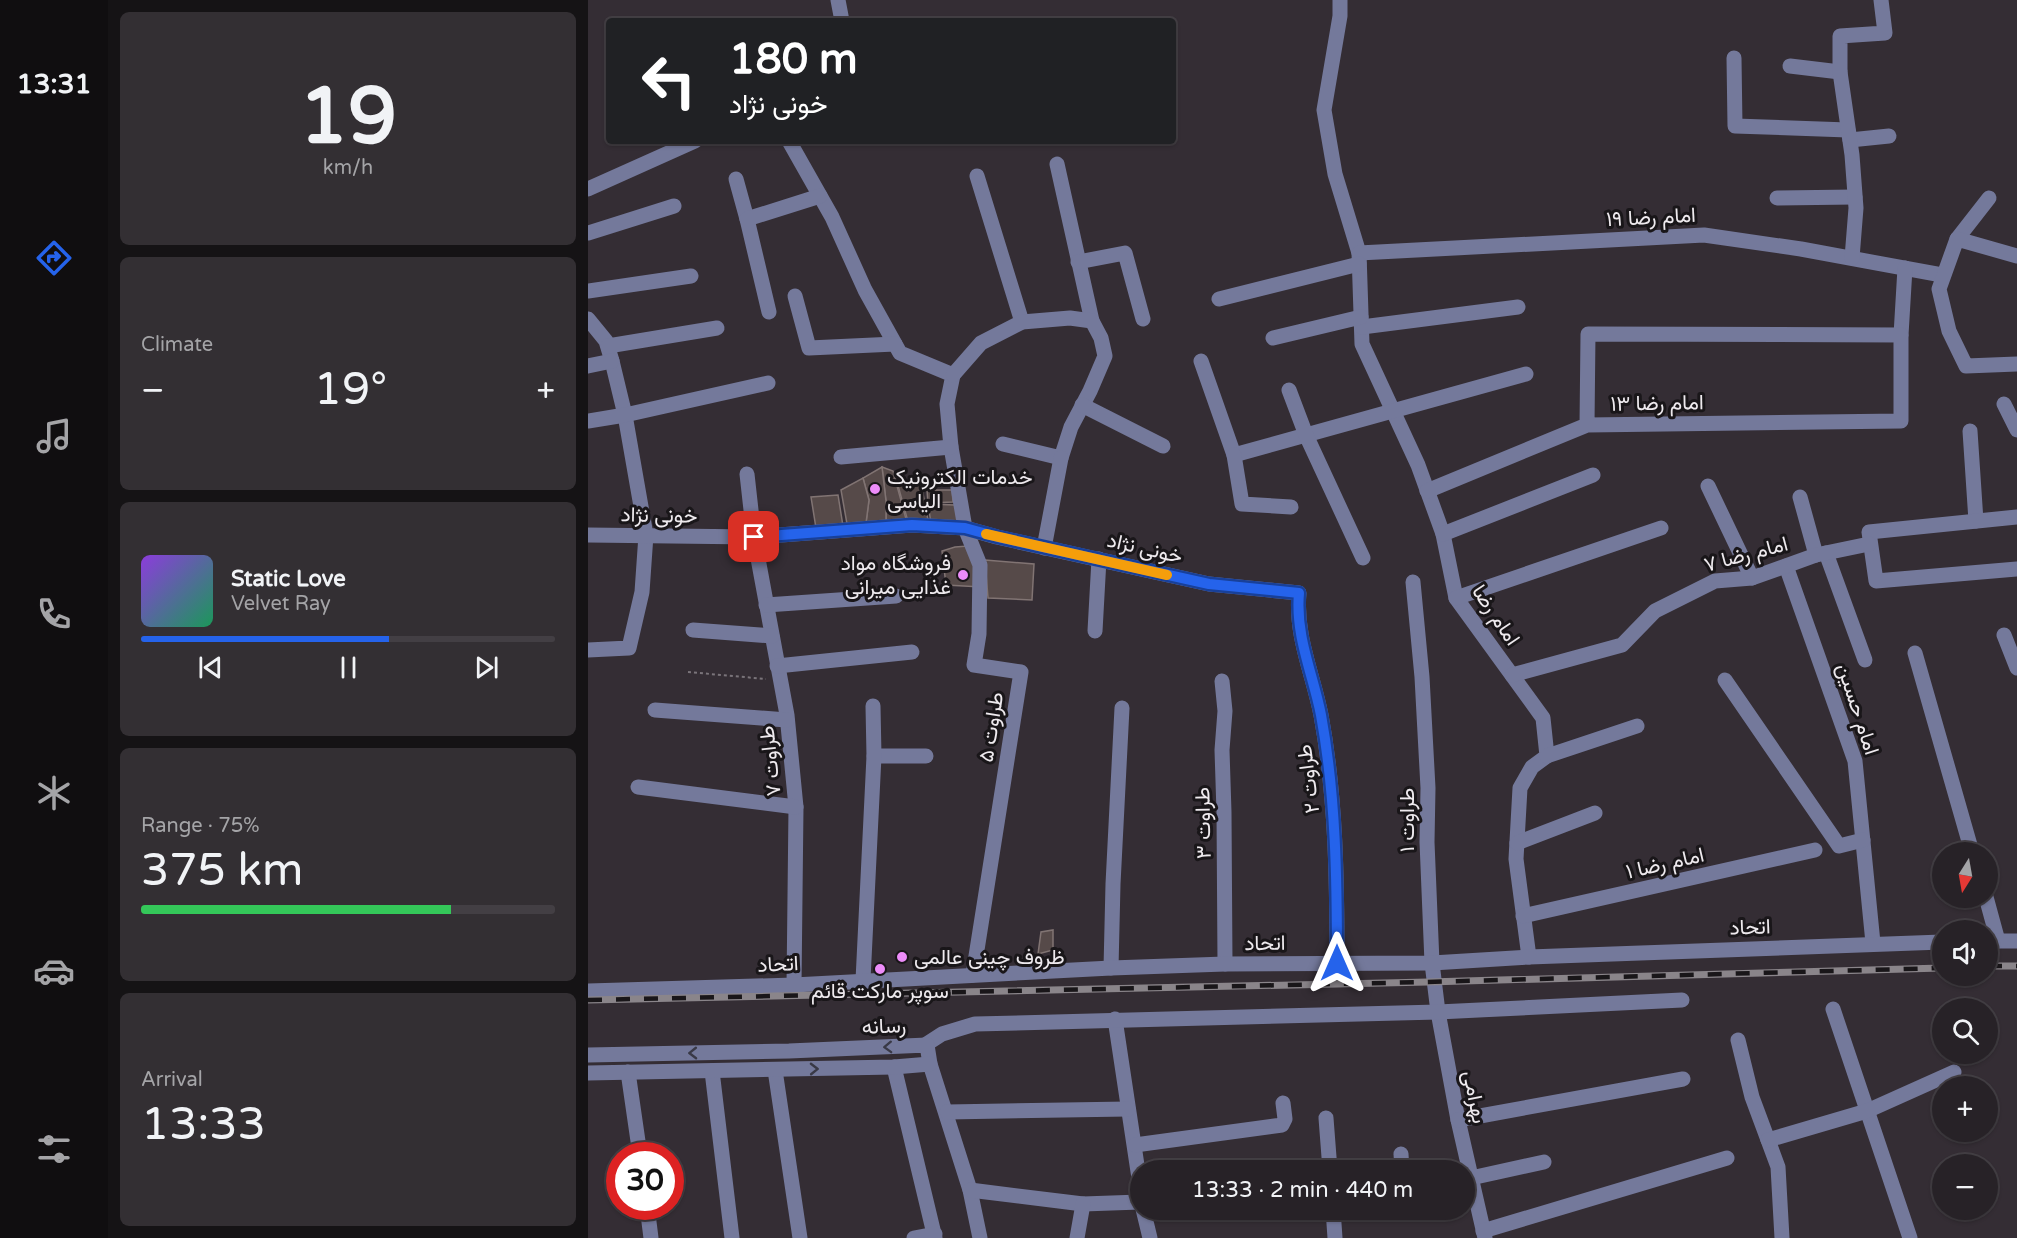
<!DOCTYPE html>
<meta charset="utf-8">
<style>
:root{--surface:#272227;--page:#332f33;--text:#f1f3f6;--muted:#a4a4a7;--line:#433f44;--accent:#2563eb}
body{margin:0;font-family:"Varela Round",Vazirmatn,sans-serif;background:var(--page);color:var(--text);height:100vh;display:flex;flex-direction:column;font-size:22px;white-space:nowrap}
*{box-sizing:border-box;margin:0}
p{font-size:20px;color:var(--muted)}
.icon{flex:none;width:33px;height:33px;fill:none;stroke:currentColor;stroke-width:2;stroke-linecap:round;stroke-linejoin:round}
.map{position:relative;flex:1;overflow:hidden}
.drawer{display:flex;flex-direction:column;gap:12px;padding:12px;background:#151315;width:480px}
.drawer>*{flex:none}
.guide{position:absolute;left:18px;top:18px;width:570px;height:126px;border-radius:6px;box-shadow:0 2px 4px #0004,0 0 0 2px var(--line);background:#202124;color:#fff;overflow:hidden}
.needle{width:39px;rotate:191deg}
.tools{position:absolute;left:1344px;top:842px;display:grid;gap:12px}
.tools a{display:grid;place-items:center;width:66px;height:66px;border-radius:50%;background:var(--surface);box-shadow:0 2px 4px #0004,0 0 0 2px var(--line);font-size:30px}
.speed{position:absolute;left:18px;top:1142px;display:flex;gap:12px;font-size:30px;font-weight:700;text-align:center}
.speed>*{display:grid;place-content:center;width:78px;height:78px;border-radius:50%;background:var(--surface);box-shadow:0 2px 4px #0004,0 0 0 2px var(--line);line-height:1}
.speed .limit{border:9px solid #d22;background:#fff;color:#111}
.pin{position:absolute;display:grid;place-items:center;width:51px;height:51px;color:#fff;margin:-26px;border-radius:12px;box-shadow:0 3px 9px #0006}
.me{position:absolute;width:66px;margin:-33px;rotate:0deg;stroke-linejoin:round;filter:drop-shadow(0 0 4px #0008)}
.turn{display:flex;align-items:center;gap:21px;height:126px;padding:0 24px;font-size:27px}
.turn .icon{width:78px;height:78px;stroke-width:2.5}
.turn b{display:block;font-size:42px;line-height:51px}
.big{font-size:45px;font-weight:600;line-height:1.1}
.drawer .widget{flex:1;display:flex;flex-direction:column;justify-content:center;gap:9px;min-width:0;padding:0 21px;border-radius:9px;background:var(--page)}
.drawer .dial{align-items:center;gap:0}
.dial b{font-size:78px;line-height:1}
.song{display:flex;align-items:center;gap:18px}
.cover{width:72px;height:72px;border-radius:9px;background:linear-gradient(135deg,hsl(270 70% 55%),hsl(150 70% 35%))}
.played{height:6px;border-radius:3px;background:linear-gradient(90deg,var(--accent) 60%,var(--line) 60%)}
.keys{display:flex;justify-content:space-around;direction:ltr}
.heat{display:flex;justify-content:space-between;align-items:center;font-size:33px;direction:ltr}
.charge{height:9px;border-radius:4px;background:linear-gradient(90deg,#34c759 75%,var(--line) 0)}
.trip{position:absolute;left:542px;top:1160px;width:345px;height:60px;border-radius:30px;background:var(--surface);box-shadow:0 2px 4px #0004,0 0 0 2px var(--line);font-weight:600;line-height:60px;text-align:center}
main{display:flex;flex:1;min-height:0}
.menu{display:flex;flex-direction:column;width:108px;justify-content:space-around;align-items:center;background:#100e10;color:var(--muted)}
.menu .icon{width:42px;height:42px}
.menu .selected{color:var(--accent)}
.menu b{font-size:27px;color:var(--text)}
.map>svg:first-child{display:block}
.building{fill:#564a49;stroke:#817473;stroke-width:1.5}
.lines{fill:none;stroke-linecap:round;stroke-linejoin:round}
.path{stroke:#7a747a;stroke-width:2;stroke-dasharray:3 3;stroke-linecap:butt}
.minor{stroke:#74799b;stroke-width:15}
.rail-casing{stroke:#8a858a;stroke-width:7}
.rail{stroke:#191619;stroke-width:4.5;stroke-dasharray:14;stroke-linecap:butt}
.oneway{stroke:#393946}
.route-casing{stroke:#184099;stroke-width:15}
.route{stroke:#2563eb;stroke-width:10}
.slow{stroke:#f59e0b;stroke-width:10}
.poi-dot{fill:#ed8cf9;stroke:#191619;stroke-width:2}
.labels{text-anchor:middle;stroke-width:6;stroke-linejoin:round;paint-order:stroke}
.street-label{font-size:21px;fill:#eeeaee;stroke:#191619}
.poi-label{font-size:21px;fill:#eeeaee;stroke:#191619;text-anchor:start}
</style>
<main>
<nav class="menu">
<b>13:31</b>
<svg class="icon selected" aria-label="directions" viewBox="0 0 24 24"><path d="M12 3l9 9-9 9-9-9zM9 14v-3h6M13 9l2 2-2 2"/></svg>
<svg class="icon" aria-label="music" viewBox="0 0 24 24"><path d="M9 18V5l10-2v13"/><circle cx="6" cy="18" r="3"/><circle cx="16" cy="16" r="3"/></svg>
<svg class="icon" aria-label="phone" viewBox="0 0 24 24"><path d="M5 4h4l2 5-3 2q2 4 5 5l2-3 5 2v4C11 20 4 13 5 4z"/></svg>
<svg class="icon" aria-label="climate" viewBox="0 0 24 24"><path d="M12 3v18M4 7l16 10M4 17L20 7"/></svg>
<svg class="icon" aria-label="car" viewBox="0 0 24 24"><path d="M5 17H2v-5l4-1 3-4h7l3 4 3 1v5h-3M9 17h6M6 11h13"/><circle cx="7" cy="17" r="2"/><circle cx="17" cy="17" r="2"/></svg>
<svg class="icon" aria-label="filters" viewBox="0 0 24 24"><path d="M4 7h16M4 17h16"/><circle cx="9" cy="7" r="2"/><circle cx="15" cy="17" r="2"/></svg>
</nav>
<section class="drawer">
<div class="widget dial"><b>19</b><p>km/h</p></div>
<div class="widget"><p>Climate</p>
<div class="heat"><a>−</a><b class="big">19°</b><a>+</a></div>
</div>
<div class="widget">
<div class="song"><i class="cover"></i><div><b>Static Love</b><p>Velvet Ray</p></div></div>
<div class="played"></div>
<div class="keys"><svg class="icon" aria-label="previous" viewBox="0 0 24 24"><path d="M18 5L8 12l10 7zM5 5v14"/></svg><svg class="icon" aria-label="pause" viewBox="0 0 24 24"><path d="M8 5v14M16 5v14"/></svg><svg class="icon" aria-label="next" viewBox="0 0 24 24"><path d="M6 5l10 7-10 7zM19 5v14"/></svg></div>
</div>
<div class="widget"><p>Range · 75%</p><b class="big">375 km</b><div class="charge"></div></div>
<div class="widget"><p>Arrival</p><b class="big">13:33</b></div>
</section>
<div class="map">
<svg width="1429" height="1238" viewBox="0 0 1429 1238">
<rect width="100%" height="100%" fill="#342d34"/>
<!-- building -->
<g class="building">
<polygon points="294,467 305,471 318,519 298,521 298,501"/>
<polygon points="294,467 298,501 298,521 278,523 281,500 275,478"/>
<polygon points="275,478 281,500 278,523 259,524 253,490"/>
<polygon points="332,478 340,520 323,521 319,518 309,482"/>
<polygon points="339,490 364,490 365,502 340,503"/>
<polygon points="250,495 255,526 228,528 223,497"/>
<polygon points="340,504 367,505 373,524 343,523"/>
<polygon points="380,546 393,587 358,585 354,551 367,547"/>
<polygon points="397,560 446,564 444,600 400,598"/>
<polygon points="465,930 465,950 450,954 453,932"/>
</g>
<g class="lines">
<!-- path -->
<polyline class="path" points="100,672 178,679"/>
<!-- minor -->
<g class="minor">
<polyline points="250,0 254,21"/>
<polyline points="752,0 752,16 736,110 747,174 771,253 774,344 830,465 855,534 868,598 955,718 959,756 944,767 932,788 928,859 941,957"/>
<polyline points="1146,58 1147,126 1260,130"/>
<polyline points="1202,66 1252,72"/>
<polyline points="1262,140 1301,136"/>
<polyline points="201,141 244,217 277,290 312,353 365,375 359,404 363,447 377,528 392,565 391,634 386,665 433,672 385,975"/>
<polyline points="469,164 504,321"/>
<polyline points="389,176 434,322"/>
<polyline points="148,179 159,219"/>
<polyline points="0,189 107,141"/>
<polyline points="1189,198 1267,197"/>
<polyline points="0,233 86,206"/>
<polyline points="1369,239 1401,198"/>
<polyline points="771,253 1116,235 1213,249 1354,275"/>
<polyline points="1429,256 1369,239 1351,289 1361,331 1378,366 1429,364"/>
<polyline points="1264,258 1268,208 1264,155 1252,72 1252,36 1297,33 1293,0"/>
<polyline points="490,262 537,253 555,319"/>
<polyline points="0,291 103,276"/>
<polyline points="207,296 221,348 307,344"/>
<polyline points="631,299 771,264"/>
<polyline points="181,312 159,219 232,196"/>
<polyline points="0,319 18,341 24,361 37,415 58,535 54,592 41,648 0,650"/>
<polyline points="774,327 930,307"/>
<polyline points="1313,335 1317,268"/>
<polyline points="685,338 773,317"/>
<polyline points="20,346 129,328"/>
<polyline points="613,361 646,455 938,374"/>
<polyline points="0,366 24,361"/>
<polyline points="365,375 393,343 434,322 482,318 504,321 513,338 517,356 502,391 483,427 473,458 415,444"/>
<polyline points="701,390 718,435 775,558"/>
<polyline points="1416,404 1429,430"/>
<polyline points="494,405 575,446"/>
<polyline points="0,421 37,415 180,383"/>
<polyline points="1382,431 1388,521"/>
<polyline points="646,455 654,504 703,507"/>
<polyline points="253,457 363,447"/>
<polyline points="159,474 166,537 199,715 208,807 206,985"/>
<polyline points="1120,486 1164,578"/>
<polyline points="839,491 999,425 1313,421 1313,335 1000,334 999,425"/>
<polyline points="1212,497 1228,555"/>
<polyline points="1429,517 1281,532 1288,581 1429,569"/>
<polyline points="855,534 1005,475"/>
<path d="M 0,535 L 166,537 L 324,525 L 377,528 L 409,537 L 621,584 L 711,593 C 707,636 725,674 733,715 C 748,797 749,880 749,963"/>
<polyline points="456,548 473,458"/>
<polyline points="1238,553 1277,660"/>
<polyline points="1198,566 1267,761 1285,943"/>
<polyline points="825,582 834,677 840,788 839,842 844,963 850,1012 870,1120 897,1238"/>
<polyline points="868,598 1073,528"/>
<polyline points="178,605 308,596"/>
<polyline points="105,630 184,636"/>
<polyline points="507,631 511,559"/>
<polyline points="1416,635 1429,668"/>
<polyline points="1327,653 1384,852"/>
<polyline points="189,666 324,652"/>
<polyline points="924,675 1034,645 1067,611 1127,581 1164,578 1228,555 1281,544"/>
<polyline points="1137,680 1251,846 1275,840"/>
<polyline points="634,681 637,711 634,750 636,812 637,964"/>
<polyline points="67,710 199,720"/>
<polyline points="286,756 338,756"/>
<polyline points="959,756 1049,726"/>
<polyline points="50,787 208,807"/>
<polyline points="929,843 1007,813"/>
<polyline points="1398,897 1410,941"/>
<polyline points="935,916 1227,850"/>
<polyline points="1402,941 1429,941"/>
<polyline points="523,968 525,884 534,708"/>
<polyline points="275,980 286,756 285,706"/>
<polyline points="0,991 206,985 523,968 637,964 844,963 941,957 1354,942"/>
<polyline points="1245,1009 1322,1238"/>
<polyline points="527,1019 552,1185"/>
<polyline points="1150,1040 1164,1097 1190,1167 1194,1238"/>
<polyline points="337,1045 354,1034 387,1024 850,1012 1094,1000"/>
<polyline points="0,1055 201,1051 339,1045 342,1064 382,1190 392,1238"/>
<polyline points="306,1067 347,1238"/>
<polyline points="187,1070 212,1238"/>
<polyline points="124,1071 144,1238"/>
<polyline points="40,1072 52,1155"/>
<polyline points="0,1073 306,1067 342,1064"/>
<polyline points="359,1112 540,1109"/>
<polyline points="738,1118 742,1170"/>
<polyline points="870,1120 1095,1079"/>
<polyline points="1180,1140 1279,1111 1366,1072"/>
<polyline points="547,1145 694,1125 697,1119 695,1103"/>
<polyline points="813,1154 814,1170"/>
<polyline points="883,1178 956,1162"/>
<polyline points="382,1190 495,1204 552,1202"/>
<polyline points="59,1206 63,1238"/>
<polyline points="555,1209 562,1238"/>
<polyline points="745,1209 747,1238"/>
<polyline points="895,1231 1139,1158"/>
<polyline points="326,1238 347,1234"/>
<polyline points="489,1238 495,1204"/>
</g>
<!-- rail casing -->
<g class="rail-casing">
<g id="rail">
<polyline points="1400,966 1429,966"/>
<polyline points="0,1000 840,982 1354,968"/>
</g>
</g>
<!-- rail -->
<use href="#rail" class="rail"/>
</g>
<!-- one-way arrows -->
<defs><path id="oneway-chevron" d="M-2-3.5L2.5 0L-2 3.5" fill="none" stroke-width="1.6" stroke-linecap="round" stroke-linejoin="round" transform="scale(1.5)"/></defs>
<g class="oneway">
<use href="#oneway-chevron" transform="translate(300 1047) rotate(178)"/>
<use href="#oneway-chevron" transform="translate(105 1053) rotate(179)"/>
<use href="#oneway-chevron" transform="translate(226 1069) rotate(-1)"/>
</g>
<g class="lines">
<!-- route casing -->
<g class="route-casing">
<path id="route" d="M 166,537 L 324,525 L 377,528 L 410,537 L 621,584 L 711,593 C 707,636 725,674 733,715 C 748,797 749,880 749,963"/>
</g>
<!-- route -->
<use href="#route" class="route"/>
<!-- slow -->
<polyline class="slow" points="398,534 579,575"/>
</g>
<!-- markers -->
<g class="poi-dot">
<circle cx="287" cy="489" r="6"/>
<circle cx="375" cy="575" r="6"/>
<circle cx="314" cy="957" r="6"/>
<circle cx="292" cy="969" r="6"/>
</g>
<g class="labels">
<!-- street labels -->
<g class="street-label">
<text transform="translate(1063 217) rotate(-3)" y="7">امام رضا ۱۹</text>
<text transform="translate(1069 403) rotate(-1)" y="7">امام رضا ۱۳</text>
<text transform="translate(71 515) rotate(1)" y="7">خونی نژاد</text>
<text transform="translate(557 548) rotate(13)" y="7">خونی نژاد</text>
<text transform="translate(1158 554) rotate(-15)" y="7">امام رضا ۷</text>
<text transform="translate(908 615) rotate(56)" y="7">امام رضا</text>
<text transform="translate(1270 709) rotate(72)" y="7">امام حسین</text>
<text transform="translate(403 727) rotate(-81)" y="7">طراوت ۵</text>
<text transform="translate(182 761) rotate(-96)" y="7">طراوت ۷</text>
<text transform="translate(720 779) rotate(-97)" y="7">طراوت ۲</text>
<text transform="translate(819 820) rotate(-90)" y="7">طراوت ۱</text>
<text transform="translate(615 823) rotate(-91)" y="7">طراوت ۳</text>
<text transform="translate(1077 863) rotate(-13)" y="7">امام رضا ۱</text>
<text transform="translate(1162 927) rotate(-2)" y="7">اتحاد</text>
<text transform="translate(677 943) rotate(-1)" y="7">اتحاد</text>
<text transform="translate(190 964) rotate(-3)" y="7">اتحاد</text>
<text transform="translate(296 1026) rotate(-2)" y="7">رسانه</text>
<text transform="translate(887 1097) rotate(79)" y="7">بهرامی</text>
</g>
<!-- poi labels -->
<g class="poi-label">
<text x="299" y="484">خدمات الکترونیک<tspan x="299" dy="24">الیاسی</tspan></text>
<text x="363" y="570" text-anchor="end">فروشگاه مواد<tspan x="363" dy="24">غذایی میرانی</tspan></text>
<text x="326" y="964">ظروف چینی عالمی</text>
<text x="292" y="998" text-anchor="middle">سوپر مارکت قائم</text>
</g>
</g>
</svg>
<div class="tools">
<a><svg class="needle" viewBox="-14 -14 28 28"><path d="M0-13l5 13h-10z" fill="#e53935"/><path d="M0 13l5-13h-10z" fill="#a4a4a7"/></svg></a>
<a><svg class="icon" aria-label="sound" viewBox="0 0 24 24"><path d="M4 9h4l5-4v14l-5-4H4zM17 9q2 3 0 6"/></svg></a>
<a><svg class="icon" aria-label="search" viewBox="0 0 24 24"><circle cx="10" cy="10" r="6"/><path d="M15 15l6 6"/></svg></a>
<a>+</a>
<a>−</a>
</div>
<div class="speed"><div class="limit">30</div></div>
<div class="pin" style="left:166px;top:537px;background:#d93025"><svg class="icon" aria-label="arrive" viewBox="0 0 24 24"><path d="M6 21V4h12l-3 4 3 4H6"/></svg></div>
<svg class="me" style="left:749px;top:963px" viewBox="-20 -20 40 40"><path d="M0-17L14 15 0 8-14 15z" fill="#2563eb" stroke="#fff" stroke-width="4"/></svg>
<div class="trip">13:33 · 2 min · 440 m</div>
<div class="guide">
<div class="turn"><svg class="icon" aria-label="left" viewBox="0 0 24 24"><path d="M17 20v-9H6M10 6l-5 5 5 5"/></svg><div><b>180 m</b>خونی نژاد</div></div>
</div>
</div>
</main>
